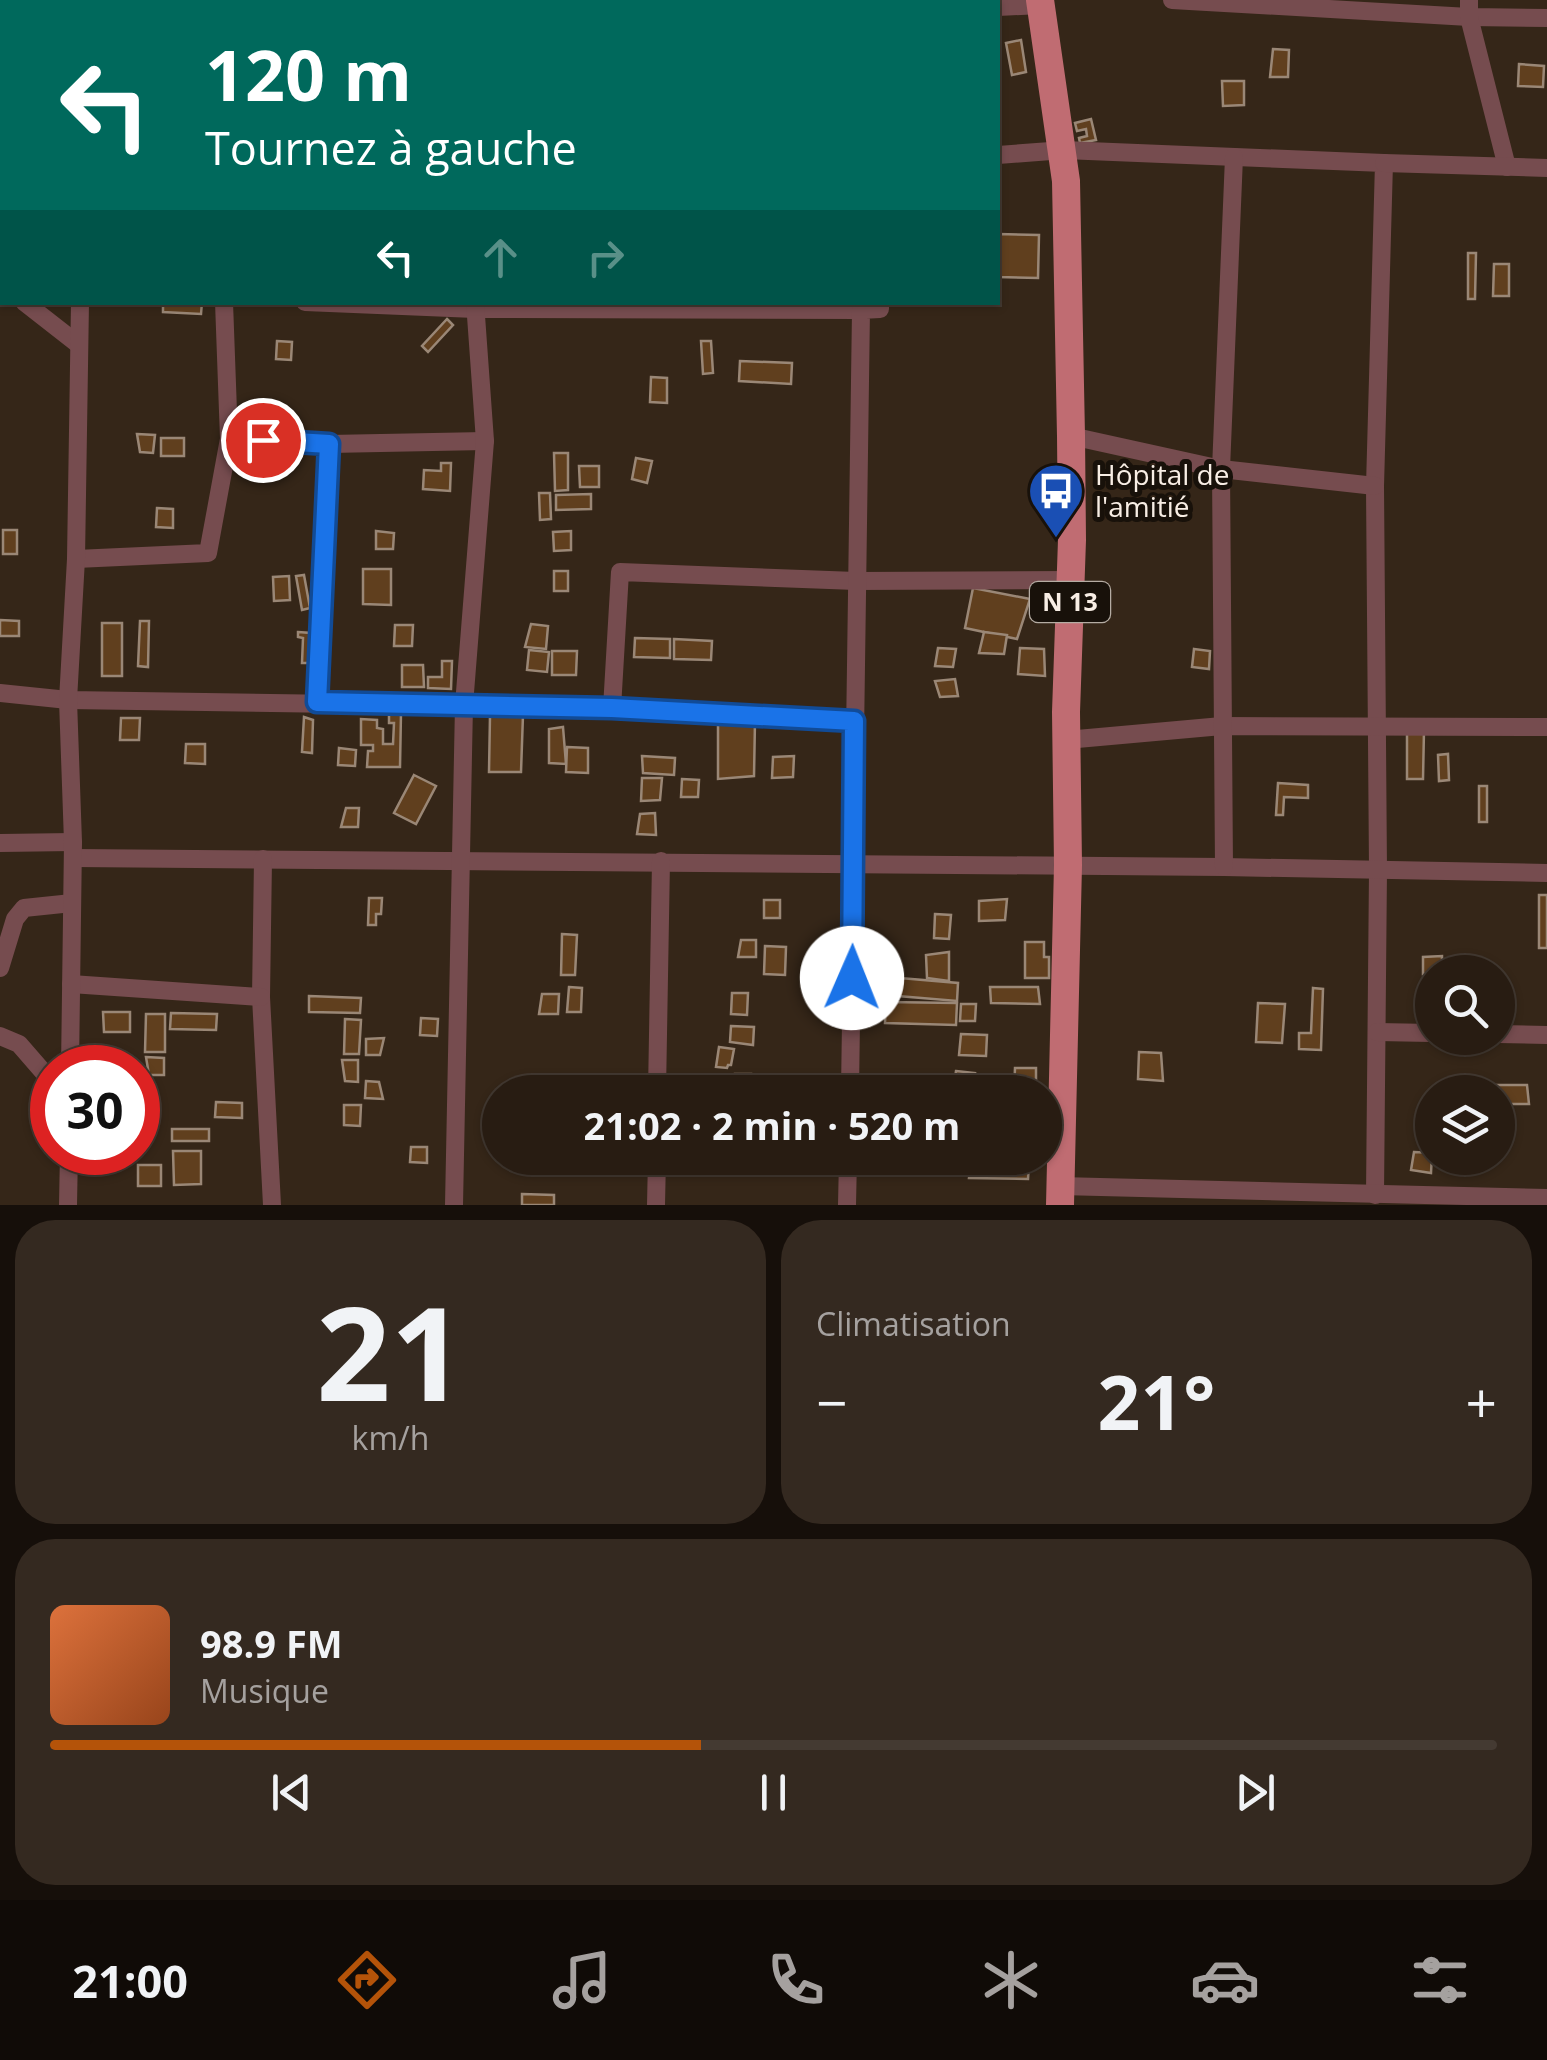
<!DOCTYPE html>
<html lang="fr">
<meta charset="utf-8">
<style>
:root{--surface:#281c12;--page:#342920;--text:#f1f3f6;--muted:#a5a19f;--line:#443a32;--accent:#b45309}
body{margin:0;font-family:"Open Sans",sans-serif;background:var(--page);color:var(--text);height:100vh;display:flex;flex-direction:column;font-size:38px;white-space:nowrap}
*{box-sizing:border-box;margin:0}
p{font-size:32px;color:var(--muted)}
.icon{flex:none;width:55px;height:55px;fill:none;stroke:currentColor;stroke-width:2;stroke-linecap:round;stroke-linejoin:round}
.map{position:relative;height:1205px;overflow:hidden}
.details{display:flex;flex-direction:column;gap:15px;padding:15px;background:#160f0a;flex:1}
.details>*{flex:none}
.top-card{position:absolute;left:0px;top:0px;width:1000px;height:305px;box-shadow:0 2px 8px #0004,0 0 0 2px var(--line);background:#00695c;color:#fff;overflow:hidden}
.controls{position:absolute;left:1415px;top:955px;display:grid;gap:20px}
.controls a{display:grid;place-items:center;width:100px;height:100px;border-radius:50%;background:var(--surface);box-shadow:0 2px 8px #0004,0 0 0 2px var(--line);font-size:50px}
.speed{position:absolute;left:30px;top:1045px;display:flex;gap:20px;font-size:50px;font-weight:700;text-align:center}
.speed>*{display:grid;place-content:center;width:130px;height:130px;border-radius:50%;background:var(--surface);box-shadow:0 2px 8px #0004,0 0 0 2px var(--line);line-height:1}
.speed .limit{border:15px solid #d22;background:#fff;color:#111}
.pin{position:absolute;display:grid;place-items:center;width:85px;height:85px;color:#fff;margin:-42px;border:5px solid #fff;border-radius:50%;box-shadow:0 2px 10px #0007}
.me{position:absolute;width:110px;margin:-55px;rotate:1deg;stroke-linejoin:round;filter:drop-shadow(0 0 8px #0008)}
.turn{display:flex;align-items:center;gap:35px;height:210px;padding:0 40px;font-size:45px}
.turn .icon{width:130px;height:130px;stroke-width:2.5}
.turn b{display:block;font-size:70px;line-height:85px}
.lanes{display:flex;align-items:center;height:95px;padding:0 40px;background:#0003;justify-content:center;gap:50px;direction:ltr}
.lanes .off{opacity:.35}
.big{font-size:75px;font-weight:700;line-height:1.1}
.details .widget{flex:1;display:flex;flex-direction:column;justify-content:center;gap:15px;min-width:0;padding:0 35px;border-radius:40px;background:var(--page)}
.details .dial{align-items:center;gap:0}
.dial b{font-size:130px;line-height:1}
.song{display:flex;align-items:center;gap:30px}
.cover{width:120px;height:120px;border-radius:15px;background:linear-gradient(135deg,hsl(20 70% 55%),hsl(20 70% 35%))}
.played{height:10px;border-radius:5px;background:linear-gradient(90deg,var(--accent) 45%,var(--line) 45%)}
.keys{display:flex;justify-content:space-around;direction:ltr}
.heat{display:flex;justify-content:space-between;align-items:center;font-size:55px;direction:ltr}
.details .tiles{flex:1;display:grid;gap:15px;grid-template-columns:1fr 1fr}
.widget:last-child{grid-column:span 2}
.trip{position:absolute;left:482px;top:1075px;width:580px;height:100px;border-radius:50px;background:var(--surface);box-shadow:0 2px 8px #0004,0 0 0 2px var(--line);font-weight:700;line-height:100px;text-align:center}
.tabs{display:flex;height:160px;justify-content:space-around;align-items:center;background:#100b07;color:var(--muted)}
.tabs .icon{width:70px;height:70px}
.tabs .selected{color:var(--accent)}
.tabs b{font-size:45px;color:var(--text)}
.map>svg:first-child{display:block}
.building{fill:#603f1e;stroke:#9a8776;stroke-width:2.5}
.lines{fill:none;stroke-linecap:round;stroke-linejoin:round}
.street{stroke:#764c4f;stroke-width:18}
.primary{stroke:#c06c72;stroke-width:28}
.route-casing{stroke:#114b97;stroke-width:25}
.route{stroke:#1a73e8;stroke-width:18}
.labels{text-anchor:middle;stroke-width:10;stroke-linejoin:round;paint-order:stroke}
.shield{fill:#18110a;stroke:#b5aca3;stroke-width:2.5}
.shield-label{font-size:25px;font-weight:bold;fill:#f8eee5}
.poi-label{font-size:28px;fill:#f8eee5;stroke:#18110a;text-anchor:start}
</style>
<div class="map">
<svg width="1547" height="1205" viewBox="0 0 1547 1205">
<rect width="100%" height="100%" fill="#352618"/>
<!-- building -->
<g class="building">
<polygon points="1021,40 1026,72 1012,75 1006,43"/>
<polygon points="1273,49 1289,50 1288,77 1270,77"/>
<polygon points="1519,64 1544,66 1543,87 1518,86"/>
<polygon points="1222,81 1244,81 1244,105 1223,106"/>
<polygon points="1091,119 1096,140 1080,143 1079,138 1087,136 1086,129 1077,131 1075,123"/>
<polygon points="998,234 1039,235 1038,278 998,277"/>
<polygon points="1468,253 1476,253 1475,299 1468,299"/>
<polygon points="1494,264 1509,264 1509,296 1493,296"/>
<polygon points="163,302 202,302 201,314 163,312"/>
<polygon points="447,319 453,325 428,352 422,346"/>
<polygon points="277,341 292,342 291,360 276,359"/>
<polygon points="701,341 711,341 713,373 703,374"/>
<polygon points="740,361 792,363 791,384 739,381"/>
<polygon points="651,377 667,378 667,403 650,402"/>
<polygon points="137,434 155,435 153,453 140,452"/>
<rect x="161" y="438" width="23" height="18"/>
<polygon points="554,453 568,453 568,490 555,491"/>
<polygon points="636,458 652,461 647,483 632,479"/>
<polygon points="441,463 451,463 450,491 423,489 424,470 441,471"/>
<polygon points="579,466 599,466 599,487 580,487"/>
<polygon points="539,493 550,493 551,519 540,520"/>
<polygon points="591,494 591,509 556,510 556,495"/>
<polygon points="157,508 173,509 173,528 156,527"/>
<rect x="3" y="530" width="14" height="24"/>
<polygon points="376,531 394,533 393,549 376,549"/>
<polygon points="571,531 571,550 554,551 553,532"/>
<polygon points="363,569 391,569 391,605 363,604"/>
<rect x="554" y="571" width="14" height="20"/>
<polygon points="304,575 310,608 302,610 296,576"/>
<polygon points="289,576 290,600 274,601 273,577"/>
<polygon points="973,588 1030,599 1017,639 965,628"/>
<polygon points="0,620 19,621 19,636 0,636"/>
<polygon points="140,621 149,621 148,667 138,666"/>
<rect x="102" y="623" width="20" height="53"/>
<polygon points="531,624 548,626 546,649 525,647"/>
<polygon points="395,625 413,625 412,646 394,646"/>
<polygon points="298,632 311,633 310,663 302,663 303,638 298,637"/>
<polygon points="984,632 1007,635 1004,654 979,653"/>
<polygon points="635,638 670,639 670,658 634,657"/>
<polygon points="674,639 712,641 711,660 674,659"/>
<polygon points="938,648 956,649 953,667 935,666"/>
<polygon points="1020,648 1044,649 1045,676 1018,674"/>
<polygon points="1194,649 1210,651 1209,669 1192,667"/>
<polygon points="529,650 549,652 547,672 527,670"/>
<polygon points="552,651 577,651 576,675 552,675"/>
<polygon points="442,661 452,661 451,689 428,688 428,677 442,677"/>
<polygon points="402,665 423,665 424,687 402,687"/>
<polygon points="955,679 958,696 940,697 935,681"/>
<polygon points="389,713 401,713 400,767 367,767 368,751 373,751 373,745 361,745 361,719 377,720 377,728 383,729 383,744 393,744 394,723 389,723"/>
<polygon points="523,715 521,772 489,772 490,716"/>
<polygon points="304,717 313,720 312,753 302,752"/>
<polygon points="121,718 140,718 139,740 120,740"/>
<polygon points="755,721 754,776 718,779 718,723"/>
<polygon points="563,727 566,764 549,763 549,729"/>
<polygon points="1407,730 1424,730 1423,779 1407,779"/>
<polygon points="186,744 205,744 205,764 185,763"/>
<polygon points="567,747 588,748 588,773 566,772"/>
<polygon points="339,748 356,750 355,766 338,765"/>
<polygon points="1448,754 1449,780 1439,781 1438,755"/>
<polygon points="642,756 675,758 674,775 643,773"/>
<polygon points="794,756 793,777 772,778 773,757"/>
<polygon points="414,775 436,786 416,824 394,813"/>
<polygon points="642,778 662,778 660,800 641,801"/>
<polygon points="682,779 699,780 698,797 681,797"/>
<polygon points="1278,783 1308,785 1308,798 1284,797 1283,815 1276,815"/>
<rect x="1479" y="786" width="8" height="36"/>
<polygon points="346,808 359,808 358,827 341,827"/>
<polygon points="655,813 656,835 637,834 640,814"/>
<rect x="1539" y="895" width="8" height="53"/>
<polygon points="369,898 382,898 381,914 376,914 376,925 368,925"/>
<polygon points="1007,899 1005,920 979,921 979,901"/>
<rect x="764" y="900" width="16" height="18"/>
<polygon points="935,914 951,915 949,939 934,938"/>
<polygon points="562,934 577,935 575,975 561,975"/>
<polygon points="741,940 756,940 756,957 738,957"/>
<polygon points="1025,942 1044,942 1044,957 1049,957 1049,978 1025,978"/>
<polygon points="765,946 786,947 785,975 764,974"/>
<polygon points="949,952 949,981 927,978 926,955"/>
<polygon points="1442,956 1442,972 1423,974 1423,957"/>
<polygon points="888,977 958,983 957,1001 886,995"/>
<polygon points="569,987 582,988 581,1012 567,1012"/>
<polygon points="990,987 1038,987 1040,1004 991,1003"/>
<polygon points="1313,988 1323,989 1321,1050 1299,1049 1299,1033 1311,1033"/>
<polygon points="732,993 748,993 747,1015 731,1014"/>
<polygon points="542,994 559,994 558,1014 539,1014"/>
<polygon points="309,996 361,998 360,1013 309,1012"/>
<polygon points="886,1002 957,1003 956,1025 885,1023"/>
<polygon points="1258,1003 1285,1004 1282,1043 1256,1042"/>
<polygon points="961,1004 976,1004 975,1021 960,1021"/>
<polygon points="103,1012 130,1012 130,1032 104,1032"/>
<polygon points="171,1013 217,1014 216,1030 170,1029"/>
<polygon points="146,1014 165,1014 165,1052 145,1052"/>
<polygon points="421,1018 438,1019 437,1036 420,1035"/>
<polygon points="345,1019 361,1020 359,1054 344,1054"/>
<polygon points="731,1026 754,1027 753,1045 730,1042"/>
<polygon points="961,1034 987,1035 986,1056 959,1055"/>
<polygon points="384,1038 380,1055 366,1055 366,1039"/>
<polygon points="719,1047 734,1049 731,1065 728,1065 727,1068 716,1067"/>
<polygon points="1139,1052 1161,1053 1163,1081 1138,1079"/>
<polygon points="146,1057 164,1058 164,1075 149,1075"/>
<polygon points="342,1060 358,1060 358,1082 345,1081"/>
<polygon points="1015,1068 1036,1068 1036,1092 1014,1092"/>
<polygon points="956,1071 975,1073 972,1091 953,1091"/>
<polygon points="735,1074 751,1074 750,1092 735,1092"/>
<polygon points="366,1081 379,1082 383,1099 365,1098"/>
<polygon points="1490,1085 1527,1085 1529,1104 1498,1104 1498,1092 1490,1092"/>
<polygon points="138,1102 159,1103 158,1124 152,1124 152,1120 138,1119"/>
<polygon points="216,1102 242,1103 242,1118 215,1117"/>
<polygon points="344,1105 361,1105 360,1126 344,1125"/>
<rect x="172" y="1129" width="37" height="12"/>
<polygon points="411,1147 427,1147 427,1163 410,1162"/>
<polygon points="173,1151 201,1151 201,1184 174,1185"/>
<polygon points="1414,1152 1432,1153 1431,1173 1411,1170"/>
<polygon points="875,1158 907,1158 905,1170 875,1169"/>
<polygon points="971,1162 1029,1163 1028,1179 969,1178"/>
<rect x="138" y="1165" width="23" height="21"/>
<polygon points="522,1194 554,1195 554,1205 522,1205"/>
</g>
<g class="lines">
<!-- street -->
<g class="street">
<polyline points="444,0 526,2"/>
<polyline points="576,0 578,2"/>
<polyline points="877,0 877,2"/>
<polyline points="1172,0 1469,17 1547,18"/>
<polyline points="1469,0 1469,17 1507,167"/>
<polyline points="230,2 230,0"/>
<polyline points="998,7 1041,5"/>
<polyline points="0,142 2,142"/>
<polyline points="998,155 1064,150 1384,163 1375,486 1378,870 1375,1195"/>
<polyline points="1384,163 1547,168"/>
<polyline points="0,283 2,290"/>
<polyline points="24,302 79,345"/>
<polyline points="305,302 475,309 861,310"/>
<polyline points="1071,436 1221,469 1375,486"/>
<polyline points="229,439 329,444 485,441"/>
<polyline points="76,559 208,553 229,439 224,302"/>
<polyline points="0,693 68,700 612,708 854,721"/>
<polyline points="317,702 329,444"/>
<polyline points="612,708 620,572 856,581 1071,580"/>
<polyline points="1066,740 1222,726 1547,727"/>
<polyline points="0,843 73,842"/>
<polyline points="73,858 1224,867 1547,873"/>
<polyline points="263,859 261,997 272,1205"/>
<polyline points="1224,867 1221,469 1234,157"/>
<polyline points="0,968 15,919 24,908 72,903"/>
<polyline points="71,984 261,997"/>
<polyline points="1377,1032 1432,1033"/>
<polyline points="1498,1034 1547,1035"/>
<polyline points="0,1036 19,1044 52,1082"/>
<polyline points="70,1068 73,842 68,700 76,559 80,302"/>
<polyline points="657,1092 661,861"/>
<polyline points="850,1092 861,310 880,309 880,302"/>
<polyline points="1060,1186 1547,1198"/>
<polyline points="68,1205 69,1152"/>
<polyline points="454,1205 464,705 485,441 475,302"/>
<polyline points="656,1205 657,1158"/>
<polyline points="847,1205 848,1158"/>
</g>
<!-- primary -->
<polyline class="primary" points="1040,0 1066,181 1071,436 1072,540 1066,712 1068,865 1060,1205"/>
</g>
<g class="lines">
<!-- route casing -->
<g class="route-casing">
<polyline id="route" points="263,440 329,444 317,702 612,708 854,721 852,978"/>
</g>
<!-- route -->
<use href="#route" class="route"/>
</g>
<!-- icons -->
<defs>
<g id="bus-pin" transform="scale(2.875)"><path d="M0 17L-7.5 6A9.5 9.5 0 1 1 7.5 6Z" fill="#1a4fb4" stroke="#18110a"/><path d="M-5-6H5V4H4V6H2V4H-2V6H-4V4H-5ZM-3.5-4V0h7V-4ZM-3.5 1.2v1.5H-2V1.2ZM2 1.2v1.5H3.5V1.2Z" fill="#fff"/></g>
</defs>
<g fill-rule="evenodd">
<use href="#bus-pin" x="1056" y="491"/>
</g>
<g class="labels">
<!-- shield labels -->
<rect class="shield" x="1030" y="582" width="80" height="40" rx="8"/>
<g class="shield-label">
<text x="1070" y="611">N 13</text>
</g>
<!-- poi labels -->
<g class="poi-label">
<text x="1095" y="485">Hôpital de<tspan x="1095" dy="32">l'amitié</tspan></text>
</g>
</g>
</svg>
<div class="controls">
<a><svg class="icon" aria-label="search" viewBox="0 0 24 24"><circle cx="10" cy="10" r="6"/><path d="M15 15l6 6"/></svg></a>
<a><svg class="icon" aria-label="layers" viewBox="0 0 24 24"><path d="M12 4l9 5-9 5-9-5zM3 14l9 5 9-5"/></svg></a>
</div>
<div class="speed"><div class="limit">30</div></div>
<div class="pin" style="left:263px;top:440px;background:#d93025"><svg class="icon" aria-label="arrive" viewBox="0 0 24 24"><path d="M6 21V4h12l-3 4 3 4H6"/></svg></div>
<svg class="me" style="left:852px;top:978px" viewBox="-20 -20 40 40"><circle r="19" fill="#fff"/><path d="M0-13L10 11 0 6-10 11z" fill="#1a73e8"/></svg>
<div class="trip">21:02 · 2 min · 520 m</div>
<div class="top-card">
<div class="turn"><svg class="icon" aria-label="left" viewBox="0 0 24 24"><path d="M17 20v-9H6M10 6l-5 5 5 5"/></svg><div><b>120 m</b>Tournez à gauche</div></div>
<div class="lanes"><svg class="icon" aria-label="left" viewBox="0 0 24 24"><path d="M17 20v-9H6M10 6l-5 5 5 5"/></svg><svg class="icon off" aria-label="ahead" viewBox="0 0 24 24"><path d="M12 20V5M6 11l6-6 6 6"/></svg><svg class="icon off" aria-label="right" viewBox="0 0 24 24"><path d="M7 20v-9h11M14 6l5 5-5 5"/></svg></div>
</div>
</div>
<section class="details">
<div class="tiles">
<div class="widget dial"><b>21</b><p>km/h</p></div>
<div class="widget"><p>Climatisation</p>
<div class="heat"><a>−</a><b class="big">21°</b><a>+</a></div>
</div>
<div class="widget">
<div class="song"><i class="cover"></i><div><b>98.9 FM</b><p>Musique</p></div></div>
<div class="played"></div>
<div class="keys"><svg class="icon" aria-label="previous" viewBox="0 0 24 24"><path d="M18 5L8 12l10 7zM5 5v14"/></svg><svg class="icon" aria-label="pause" viewBox="0 0 24 24"><path d="M8 5v14M16 5v14"/></svg><svg class="icon" aria-label="next" viewBox="0 0 24 24"><path d="M6 5l10 7-10 7zM19 5v14"/></svg></div>
</div>
</div>
</section>
<nav class="tabs">
<b>21:00</b>
<svg class="icon selected" aria-label="directions" viewBox="0 0 24 24"><path d="M12 3l9 9-9 9-9-9zM9 14v-3h6M13 9l2 2-2 2"/></svg>
<svg class="icon" aria-label="music" viewBox="0 0 24 24"><path d="M9 18V5l10-2v13"/><circle cx="6" cy="18" r="3"/><circle cx="16" cy="16" r="3"/></svg>
<svg class="icon" aria-label="phone" viewBox="0 0 24 24"><path d="M5 4h4l2 5-3 2q2 4 5 5l2-3 5 2v4C11 20 4 13 5 4z"/></svg>
<svg class="icon" aria-label="climate" viewBox="0 0 24 24"><path d="M12 3v18M4 7l16 10M4 17L20 7"/></svg>
<svg class="icon" aria-label="car" viewBox="0 0 24 24"><path d="M5 17H2v-5l4-1 3-4h7l3 4 3 1v5h-3M9 17h6M6 11h13"/><circle cx="7" cy="17" r="2"/><circle cx="17" cy="17" r="2"/></svg>
<svg class="icon" aria-label="filters" viewBox="0 0 24 24"><path d="M4 7h16M4 17h16"/><circle cx="9" cy="7" r="2"/><circle cx="15" cy="17" r="2"/></svg>
</nav>
